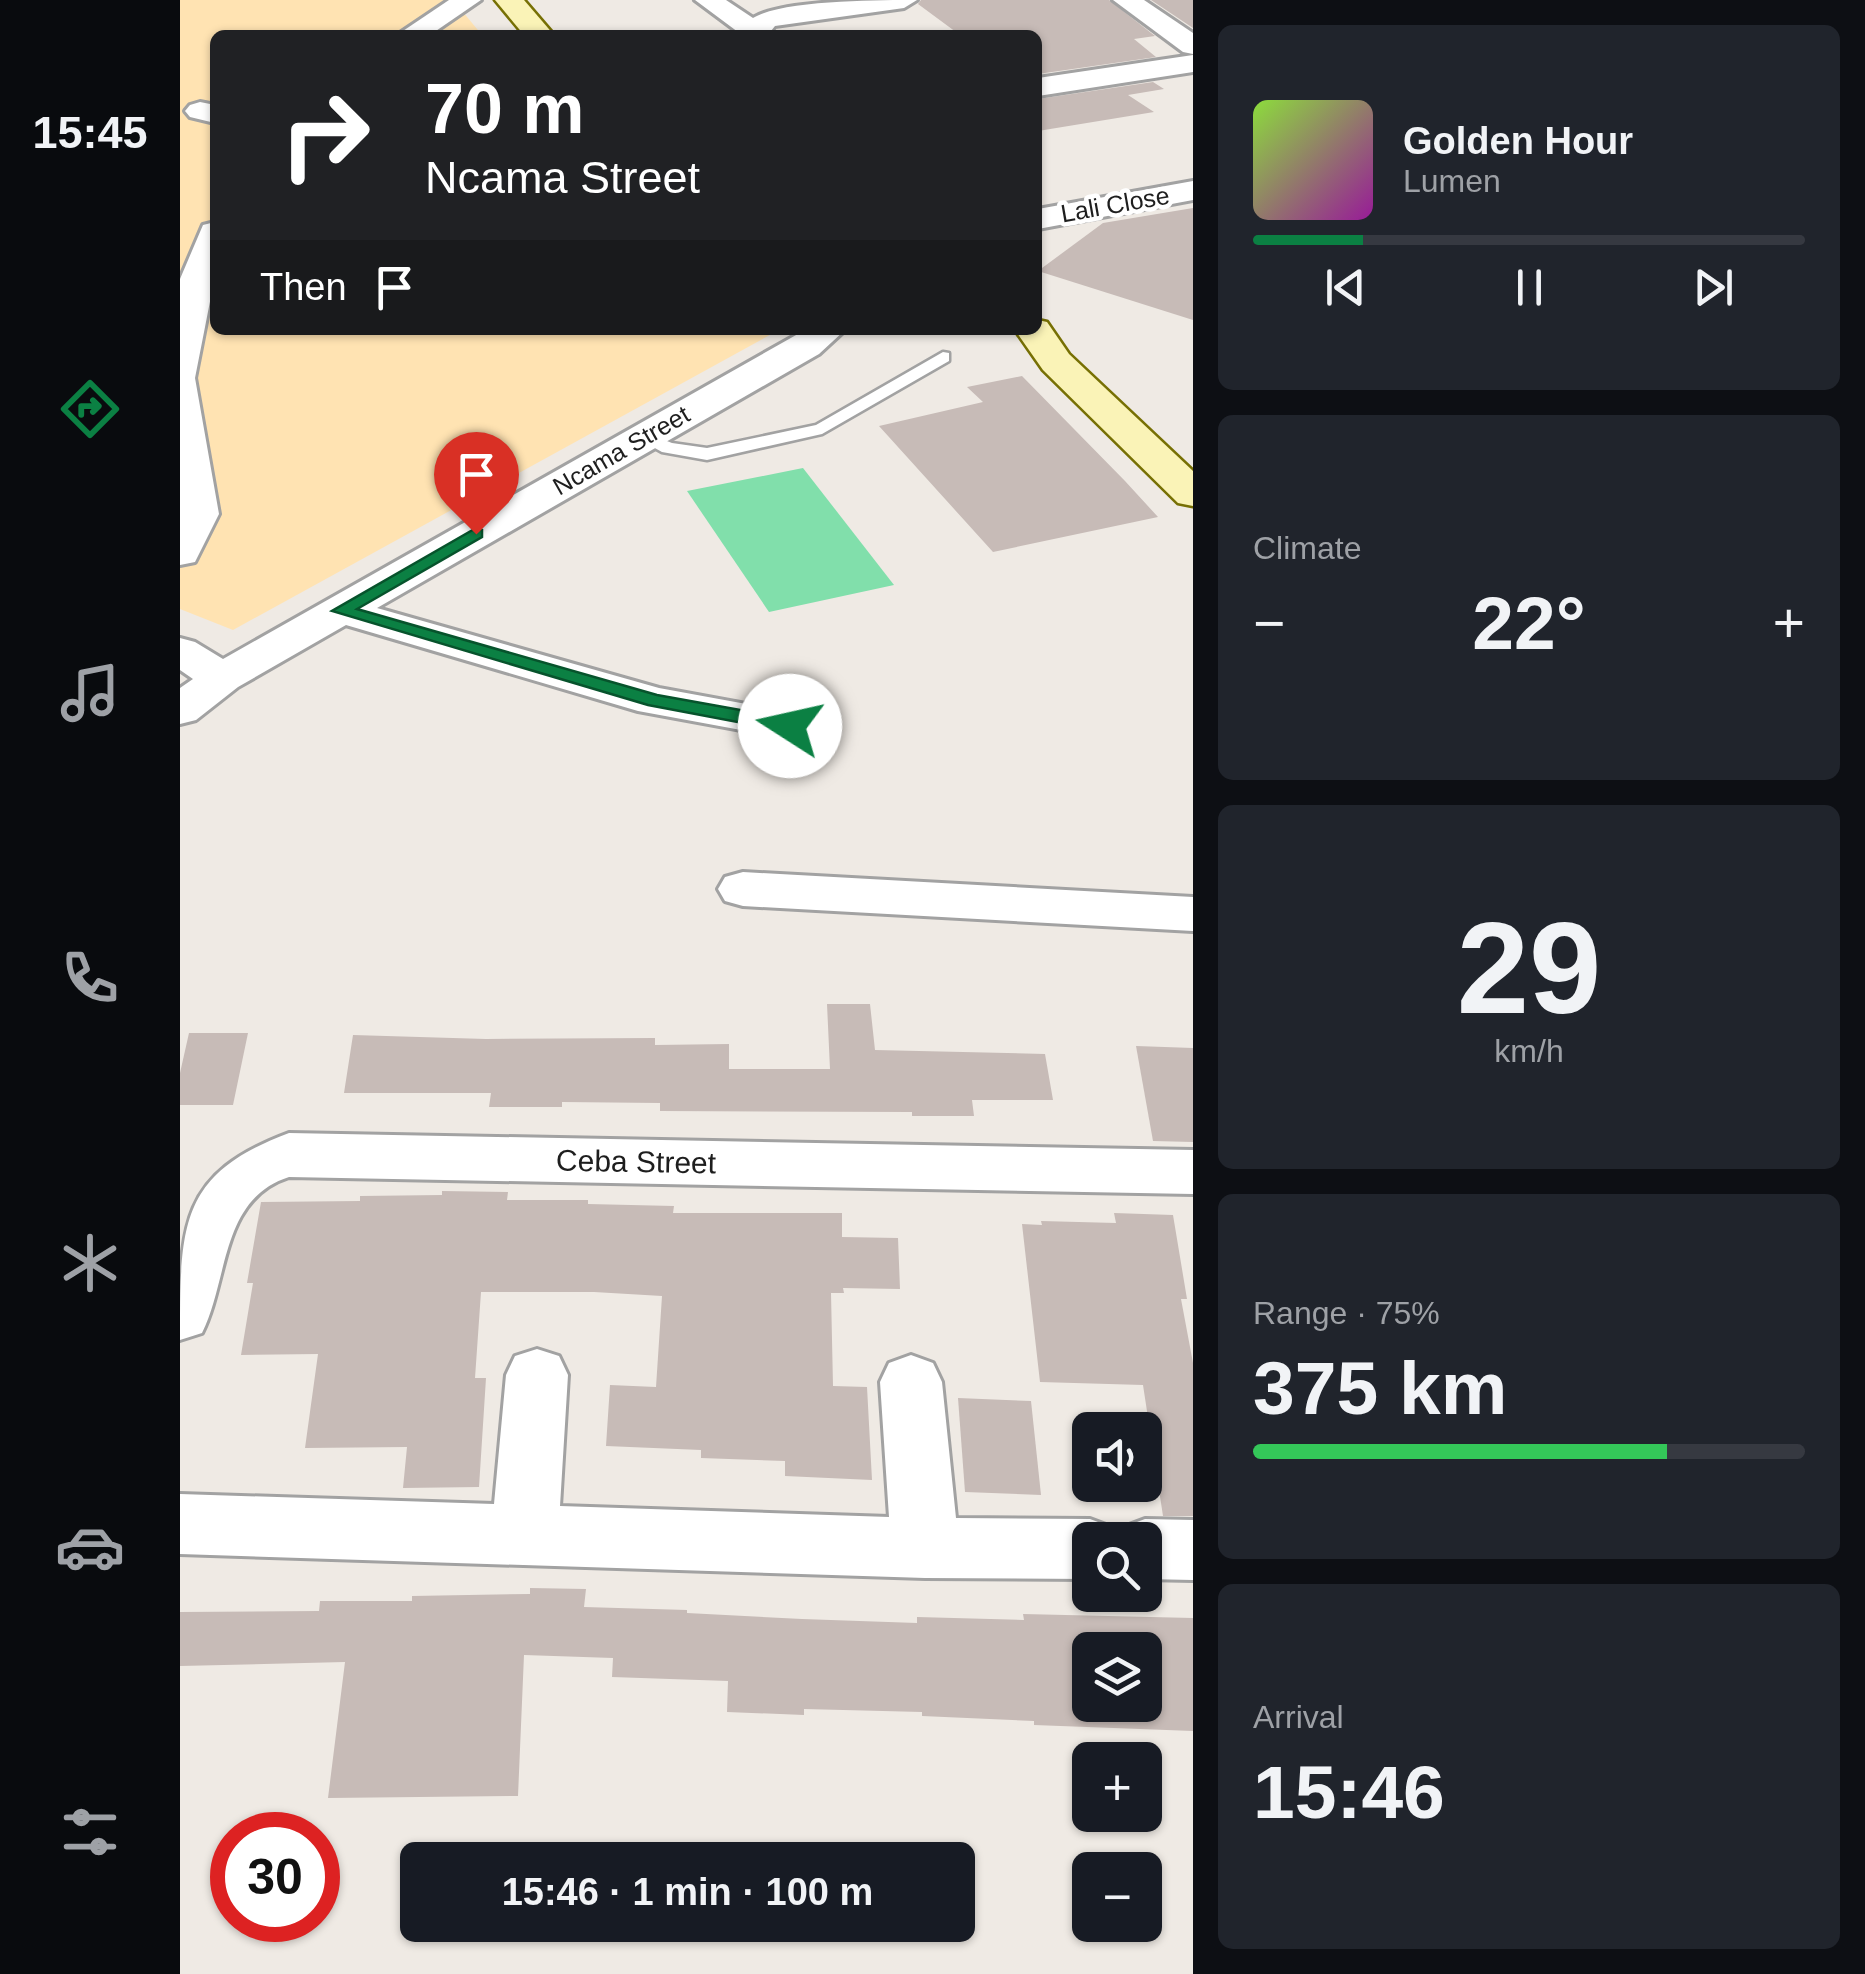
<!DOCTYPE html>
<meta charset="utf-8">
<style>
:root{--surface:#171b24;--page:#20242c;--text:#f1f3f6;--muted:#9ea1a6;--line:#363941;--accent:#0b8043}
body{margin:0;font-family:Arial,sans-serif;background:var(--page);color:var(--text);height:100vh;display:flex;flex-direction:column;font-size:38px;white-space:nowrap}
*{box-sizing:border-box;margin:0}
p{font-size:32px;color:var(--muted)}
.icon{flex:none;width:55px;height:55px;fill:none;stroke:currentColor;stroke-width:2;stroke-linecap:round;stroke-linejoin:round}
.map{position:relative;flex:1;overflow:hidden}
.details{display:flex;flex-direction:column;gap:25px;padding:25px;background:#0d0f14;width:672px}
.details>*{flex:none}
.banner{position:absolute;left:30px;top:30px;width:832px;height:305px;border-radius:15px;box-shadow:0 2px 8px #0004;background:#202124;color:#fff;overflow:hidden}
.fabs{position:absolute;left:892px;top:1412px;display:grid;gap:20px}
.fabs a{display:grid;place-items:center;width:90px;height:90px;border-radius:15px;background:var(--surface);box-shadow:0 2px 8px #0004;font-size:50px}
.speed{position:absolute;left:30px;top:1812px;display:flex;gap:20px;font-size:50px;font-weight:700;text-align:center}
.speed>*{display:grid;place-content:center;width:130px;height:130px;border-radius:50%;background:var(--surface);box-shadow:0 2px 8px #0004;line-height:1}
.speed .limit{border:15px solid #d22;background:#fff;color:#111}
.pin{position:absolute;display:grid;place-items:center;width:85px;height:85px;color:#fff;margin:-102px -42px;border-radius:50% 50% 50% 0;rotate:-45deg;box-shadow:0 0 10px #0007}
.pin .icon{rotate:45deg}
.me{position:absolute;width:110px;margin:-55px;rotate:280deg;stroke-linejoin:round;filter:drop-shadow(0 0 8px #0008)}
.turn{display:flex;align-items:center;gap:35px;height:210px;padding:0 50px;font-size:45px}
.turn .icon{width:130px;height:130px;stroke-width:2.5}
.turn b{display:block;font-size:70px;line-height:85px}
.then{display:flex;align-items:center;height:95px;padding:0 50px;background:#0003;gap:20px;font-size:38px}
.big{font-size:75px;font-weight:800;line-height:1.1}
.details .tile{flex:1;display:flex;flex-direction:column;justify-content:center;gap:15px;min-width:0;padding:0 35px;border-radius:15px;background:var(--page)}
.details .dial{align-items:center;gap:0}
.dial b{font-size:130px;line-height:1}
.song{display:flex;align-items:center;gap:30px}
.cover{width:120px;height:120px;border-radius:15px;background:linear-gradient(135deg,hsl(90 70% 55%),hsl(300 70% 35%))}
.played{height:10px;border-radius:5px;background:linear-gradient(90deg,var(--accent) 20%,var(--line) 20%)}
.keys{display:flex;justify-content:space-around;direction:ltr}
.heat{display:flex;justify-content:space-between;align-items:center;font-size:55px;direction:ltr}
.charge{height:15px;border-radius:8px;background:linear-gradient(90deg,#34c759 75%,var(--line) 0)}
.trip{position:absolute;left:220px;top:1842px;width:575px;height:100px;border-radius:15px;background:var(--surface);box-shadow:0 2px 8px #0004;font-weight:800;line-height:100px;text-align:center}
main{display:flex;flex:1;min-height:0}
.tabs{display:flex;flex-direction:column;width:180px;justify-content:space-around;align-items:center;background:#090b0e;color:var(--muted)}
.tabs .icon{width:70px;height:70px}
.tabs .on{color:var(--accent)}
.tabs b{font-size:45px;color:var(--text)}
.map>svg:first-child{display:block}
.sand{fill:#ffe3b2}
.pitch{fill:#81dfab}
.building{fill:#c7bbb7;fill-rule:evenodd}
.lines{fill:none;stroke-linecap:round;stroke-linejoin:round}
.lane-casing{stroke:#a2a2a2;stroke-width:5}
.street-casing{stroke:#a2a2a2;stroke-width:6}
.secondary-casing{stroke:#777004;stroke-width:5}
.lane{fill:#fff;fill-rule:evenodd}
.street{fill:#fff;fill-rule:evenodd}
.secondary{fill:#faf3b7;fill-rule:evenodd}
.route{fill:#0b8043;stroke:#07532c;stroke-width:2.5}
.labels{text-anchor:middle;stroke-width:9;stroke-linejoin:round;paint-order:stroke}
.far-street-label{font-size:25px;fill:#1e1e1e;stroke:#fff}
.street-label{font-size:30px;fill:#1e1e1e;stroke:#fff}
</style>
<main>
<nav class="tabs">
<b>15:45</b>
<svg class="icon on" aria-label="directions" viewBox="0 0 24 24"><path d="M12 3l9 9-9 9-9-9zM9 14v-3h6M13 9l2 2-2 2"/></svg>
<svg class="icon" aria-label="music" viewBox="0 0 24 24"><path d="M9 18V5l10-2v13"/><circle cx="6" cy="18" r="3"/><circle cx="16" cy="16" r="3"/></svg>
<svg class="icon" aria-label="phone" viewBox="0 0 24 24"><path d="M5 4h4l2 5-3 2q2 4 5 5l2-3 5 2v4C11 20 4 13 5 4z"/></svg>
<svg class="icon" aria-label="climate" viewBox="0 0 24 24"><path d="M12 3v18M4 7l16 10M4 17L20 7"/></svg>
<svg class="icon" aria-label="car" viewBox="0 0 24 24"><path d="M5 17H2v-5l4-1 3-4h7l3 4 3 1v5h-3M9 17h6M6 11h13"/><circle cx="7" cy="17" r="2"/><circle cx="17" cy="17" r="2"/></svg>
<svg class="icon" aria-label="filters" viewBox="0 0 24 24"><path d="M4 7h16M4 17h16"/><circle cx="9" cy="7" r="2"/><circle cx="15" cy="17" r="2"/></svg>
</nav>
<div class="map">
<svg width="1013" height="1974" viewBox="0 0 1013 1974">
<rect width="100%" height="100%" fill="#efeae4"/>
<!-- sand -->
<polygon class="sand" points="0,0 273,0 302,35 35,35 35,330 599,330 53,630 0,609"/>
<!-- pitch -->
<polygon class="pitch" points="623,468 714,585 589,612 507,491"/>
<!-- building -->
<g class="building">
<polygon points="741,0 929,0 975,36 954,39 976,57 858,74 858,35 780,35 738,4"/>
<polygon points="971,0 1013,0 1013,28"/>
<polygon points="973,82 984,89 948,95 974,112 858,131 858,99"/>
<polygon points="1013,208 1013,320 858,271 923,223"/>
<polygon points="842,376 945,481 978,517 813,552 699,426 803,402 787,387"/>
<polygon points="647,1004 690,1004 695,1050 865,1054 873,1100 792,1100 794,1116 732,1116 732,1112 480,1111 480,1103 382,1102 382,1107 309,1107 311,1093 164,1093 173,1035 306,1039 475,1038 475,1045 549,1044 549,1069 650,1069"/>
<polygon points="9,1033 68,1033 53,1105 0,1105 0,1073"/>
<polygon points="956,1046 1013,1048 1013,1142 973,1141"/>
<polygon points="262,1191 328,1192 327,1200 408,1200 408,1204 494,1206 493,1213 662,1213 662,1237 718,1238 720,1289 663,1288 664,1293 651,1293 653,1386 687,1387 692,1480 605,1476 605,1461 521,1458 521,1450 426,1446 430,1385 476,1387 482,1296 414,1292 301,1292 295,1378 306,1378 299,1487 223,1488 227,1447 125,1448 138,1354 61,1355 73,1283 67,1283 81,1202 180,1201 180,1196 262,1195"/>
<polygon points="934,1213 993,1215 1007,1299 1001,1299 1013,1363 1013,1516 983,1516 963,1385 860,1382 842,1224 862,1225 861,1221 936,1223"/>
<polygon points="778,1398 851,1401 861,1495 785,1492"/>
<path d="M 350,1588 L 406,1589 L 404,1607 L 507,1610 L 507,1613 L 622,1619 L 737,1623 L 737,1617 L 844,1620 L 843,1614 L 1013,1618 L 1013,1731 L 854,1725 L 854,1721 L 742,1716 L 742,1712 L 624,1709 L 624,1715 L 547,1712 L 548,1681 L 432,1677 L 433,1658 L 344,1655 L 338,1796 L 148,1798 L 165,1662 L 0,1666 L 0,1612 L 139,1611 L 140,1601 L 232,1601 L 232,1596 L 350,1594 ZM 910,1650 L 965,1650 L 965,1705 L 910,1705 Z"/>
</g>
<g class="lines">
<!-- lane casing -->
<g class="lane-casing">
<polygon id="lane" points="763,352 769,353 769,361 642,434 527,460 482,452 455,437 464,432 492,443 527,448 636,425"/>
</g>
<!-- street casing -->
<g class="street-casing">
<g id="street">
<polygon points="269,0 301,0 250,35 217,35"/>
<path d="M 515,0 L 546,0 L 573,18 C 601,0 700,0 737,0 L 724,8 L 595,26 L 591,31 L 594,35 L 562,35 Z"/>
<polygon points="933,0 964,0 1013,33 1013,54 1003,52"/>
<polygon points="1013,55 1013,72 858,96 858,78"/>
<polygon points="20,102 35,105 35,123 10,117 5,111 10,105"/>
<polygon points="1013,181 1013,200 858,229 858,209"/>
<polygon points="35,222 35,276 15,378 39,514 15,562 0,565 0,279 23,225"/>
<polygon points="625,330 665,330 639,354 197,608 479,688 626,715 633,725 626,735 610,739 458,711 166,625 58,687 16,720 0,724 0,688 13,679 0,670 0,638 15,642 43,659"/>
<polygon points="563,872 1013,897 1013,931 563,906 545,901 538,889 545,877"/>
<path d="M 109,1133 L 1013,1150 L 1013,1194 L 109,1177 C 40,1199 49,1279 22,1333 L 0,1340 C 0,1223 0,1174 109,1133 Z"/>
<polygon points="357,1349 379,1356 388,1375 380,1506 709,1517 700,1382 709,1363 731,1355 753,1363 762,1382 776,1518 910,1519 934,1528 938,1536 941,1528 965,1519 1013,1520 1013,1580 965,1579 965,1540 910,1540 910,1579 745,1578 0,1554 0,1494 314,1504 326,1375 335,1356"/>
</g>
</g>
<!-- secondary casing -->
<g class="secondary-casing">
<g id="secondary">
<polygon points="315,0 344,0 374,35 344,35"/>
<polygon points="858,320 867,322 889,354 1013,471 1013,506 998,503 863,370 835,330 858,330"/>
</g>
</g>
<!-- lane -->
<use href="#lane" class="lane"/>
<!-- street -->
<use href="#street" class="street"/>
<!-- secondary -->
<use href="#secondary" class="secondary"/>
</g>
<!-- route -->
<polygon class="route" points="296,528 302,530 302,537 177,609 477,695 610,719 620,726 610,732 468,705 152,611"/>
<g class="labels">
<!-- far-street labels -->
<g class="far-street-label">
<text transform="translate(935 204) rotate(-10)" y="9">Lali Close</text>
<text transform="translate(441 450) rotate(-30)" y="9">Ncama Street</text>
</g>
<!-- street labels -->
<g class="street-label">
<text transform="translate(456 1162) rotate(1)" y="10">Ceba Street</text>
</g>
</g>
</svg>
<div class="fabs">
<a><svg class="icon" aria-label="sound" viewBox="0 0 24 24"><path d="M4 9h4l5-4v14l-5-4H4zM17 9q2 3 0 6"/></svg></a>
<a><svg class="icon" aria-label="search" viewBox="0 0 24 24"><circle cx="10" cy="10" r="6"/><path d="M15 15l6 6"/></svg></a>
<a><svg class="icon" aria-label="layers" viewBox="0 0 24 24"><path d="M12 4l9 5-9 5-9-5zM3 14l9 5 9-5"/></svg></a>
<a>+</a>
<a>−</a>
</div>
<div class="speed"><div class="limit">30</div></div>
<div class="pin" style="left:296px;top:534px;background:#d93025"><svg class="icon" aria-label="arrive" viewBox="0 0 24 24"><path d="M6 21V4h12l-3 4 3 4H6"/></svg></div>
<svg class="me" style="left:610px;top:726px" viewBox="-20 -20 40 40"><circle r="19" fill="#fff"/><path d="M0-13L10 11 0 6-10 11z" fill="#0b8043"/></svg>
<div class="trip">15:46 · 1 min · 100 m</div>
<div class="banner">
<div class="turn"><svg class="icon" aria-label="right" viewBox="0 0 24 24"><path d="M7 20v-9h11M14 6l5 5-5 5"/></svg><div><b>70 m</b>Ncama Street</div></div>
<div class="then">Then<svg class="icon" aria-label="arrive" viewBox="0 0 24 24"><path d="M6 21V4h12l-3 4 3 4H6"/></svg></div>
</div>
</div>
<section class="details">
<div class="tile">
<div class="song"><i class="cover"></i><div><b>Golden Hour</b><p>Lumen</p></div></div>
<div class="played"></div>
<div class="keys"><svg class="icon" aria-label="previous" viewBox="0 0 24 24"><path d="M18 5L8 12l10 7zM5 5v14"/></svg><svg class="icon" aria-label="pause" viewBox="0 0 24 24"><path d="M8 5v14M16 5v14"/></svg><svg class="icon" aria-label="next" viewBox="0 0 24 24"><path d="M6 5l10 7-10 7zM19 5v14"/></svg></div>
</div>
<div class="tile"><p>Climate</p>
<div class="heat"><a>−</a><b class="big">22°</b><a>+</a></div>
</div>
<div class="tile dial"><b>29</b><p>km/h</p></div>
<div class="tile"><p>Range · 75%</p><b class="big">375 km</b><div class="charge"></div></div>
<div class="tile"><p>Arrival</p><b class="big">15:46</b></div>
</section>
</main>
